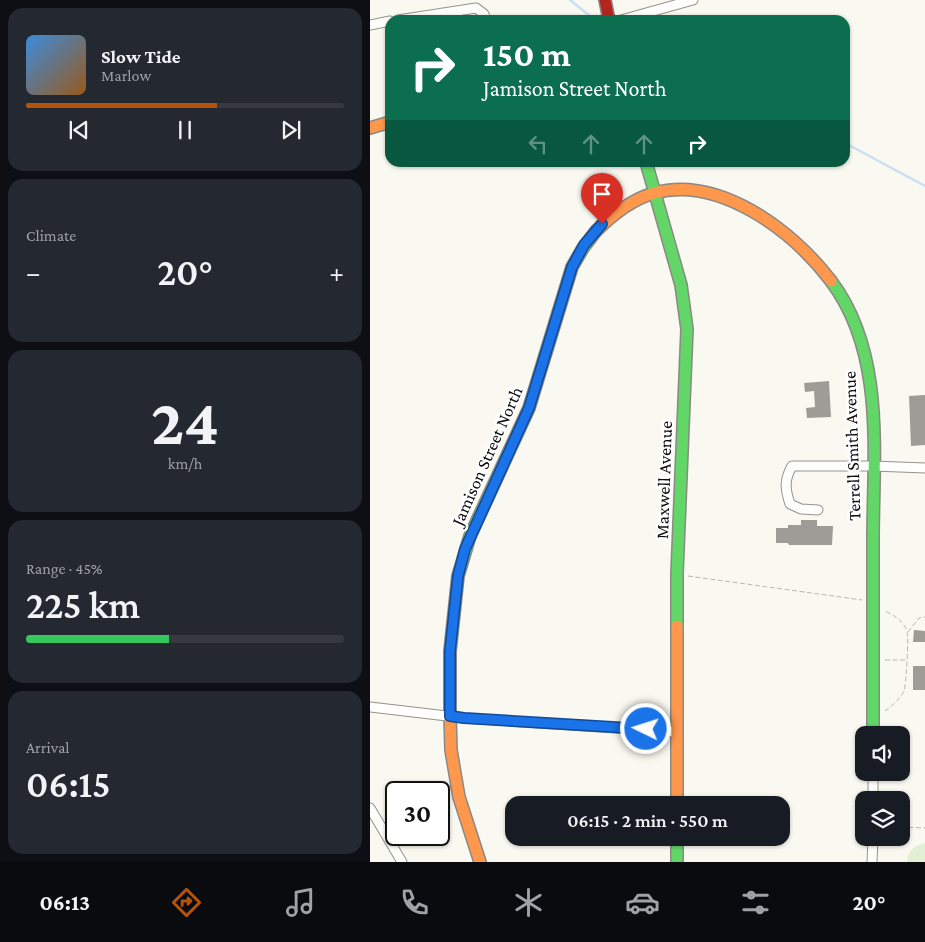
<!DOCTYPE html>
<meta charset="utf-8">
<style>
:root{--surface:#171b24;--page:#242831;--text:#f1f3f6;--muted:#9ea1a6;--line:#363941;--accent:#b45309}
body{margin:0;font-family:"Crimson Pro",serif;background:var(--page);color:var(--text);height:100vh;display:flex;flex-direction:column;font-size:19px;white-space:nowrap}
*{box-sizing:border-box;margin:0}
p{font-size:16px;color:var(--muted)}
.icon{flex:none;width:28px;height:28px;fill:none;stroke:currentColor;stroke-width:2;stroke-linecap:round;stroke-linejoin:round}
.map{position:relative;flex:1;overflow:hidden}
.sheet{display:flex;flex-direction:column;gap:8px;padding:8px;background:#0d0f14;width:370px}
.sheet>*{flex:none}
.hud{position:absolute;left:15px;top:15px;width:465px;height:152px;border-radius:15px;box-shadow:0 1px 4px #0004;background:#0b6e4f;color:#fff;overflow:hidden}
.fabs{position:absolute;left:485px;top:726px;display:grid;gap:10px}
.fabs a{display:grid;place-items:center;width:55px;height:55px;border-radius:10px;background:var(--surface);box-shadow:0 1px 4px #0004;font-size:25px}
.speed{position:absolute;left:15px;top:781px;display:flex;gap:10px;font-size:25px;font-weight:700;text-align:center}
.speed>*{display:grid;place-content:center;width:65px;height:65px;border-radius:50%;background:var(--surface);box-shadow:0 1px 4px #0004;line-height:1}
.speed .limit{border:2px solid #111;border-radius:8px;background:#fff;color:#111}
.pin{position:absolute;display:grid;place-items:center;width:42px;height:42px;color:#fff;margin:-51px -21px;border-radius:50% 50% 50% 0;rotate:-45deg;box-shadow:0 0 5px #0007}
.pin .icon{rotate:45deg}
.me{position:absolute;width:55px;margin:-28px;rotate:274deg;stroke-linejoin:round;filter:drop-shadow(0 0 4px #0008)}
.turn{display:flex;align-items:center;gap:18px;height:105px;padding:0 15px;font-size:22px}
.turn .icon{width:65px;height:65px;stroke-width:2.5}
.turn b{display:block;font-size:35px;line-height:42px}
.lanes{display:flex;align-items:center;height:48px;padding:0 15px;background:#0003;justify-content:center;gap:25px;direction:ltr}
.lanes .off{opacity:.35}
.big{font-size:38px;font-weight:600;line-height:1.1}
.sheet .widget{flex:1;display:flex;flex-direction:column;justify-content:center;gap:8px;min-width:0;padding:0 18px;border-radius:15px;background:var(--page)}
.sheet .dial{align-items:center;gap:0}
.dial b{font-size:65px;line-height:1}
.song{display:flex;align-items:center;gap:15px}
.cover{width:60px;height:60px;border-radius:8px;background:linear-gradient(135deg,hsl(210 70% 55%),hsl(30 70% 35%))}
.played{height:5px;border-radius:2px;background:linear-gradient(90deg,var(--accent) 60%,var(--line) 60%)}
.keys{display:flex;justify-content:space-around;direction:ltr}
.heat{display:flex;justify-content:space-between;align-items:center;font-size:28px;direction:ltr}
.charge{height:8px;border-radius:4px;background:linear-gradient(90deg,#34c759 45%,var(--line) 0)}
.trip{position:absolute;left:135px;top:796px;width:285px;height:50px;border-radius:15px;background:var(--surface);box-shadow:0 1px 4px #0004;font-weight:600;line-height:50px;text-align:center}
.dock{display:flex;height:80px;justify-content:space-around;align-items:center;background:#090b0e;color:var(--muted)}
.dock .icon{width:35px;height:35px}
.dock .active{color:var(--accent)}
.dock b{font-size:22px;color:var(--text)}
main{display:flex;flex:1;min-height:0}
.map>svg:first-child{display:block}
.green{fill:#e1efd2}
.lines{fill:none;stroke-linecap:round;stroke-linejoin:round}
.stream{stroke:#cae0f2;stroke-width:2.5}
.building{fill:#9d9c97}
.street-casing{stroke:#93938f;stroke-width:11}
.fast-casing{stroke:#8a8986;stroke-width:14}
.slow-casing{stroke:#8a8986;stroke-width:14}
.jam-casing{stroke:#8a8986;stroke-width:14}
.path{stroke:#b7b7b6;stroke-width:1;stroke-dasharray:5 2.5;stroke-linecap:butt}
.street{stroke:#fefefd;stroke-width:9}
.fast{stroke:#63d668;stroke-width:11}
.slow{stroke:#ff974d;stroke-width:11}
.jam{stroke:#b3261e;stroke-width:11}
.route-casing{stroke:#114b97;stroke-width:12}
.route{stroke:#1a73e8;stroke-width:9}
.labels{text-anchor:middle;stroke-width:5;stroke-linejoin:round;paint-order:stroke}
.street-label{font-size:18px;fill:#0c0c0c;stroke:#fff}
</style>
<main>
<section class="sheet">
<div class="widget">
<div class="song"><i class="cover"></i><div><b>Slow Tide</b><p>Marlow</p></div></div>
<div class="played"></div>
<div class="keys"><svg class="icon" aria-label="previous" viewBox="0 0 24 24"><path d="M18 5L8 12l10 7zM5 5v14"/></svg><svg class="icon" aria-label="pause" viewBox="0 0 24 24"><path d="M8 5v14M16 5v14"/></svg><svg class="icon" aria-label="next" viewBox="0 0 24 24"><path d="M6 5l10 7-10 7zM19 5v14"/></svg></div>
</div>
<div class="widget"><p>Climate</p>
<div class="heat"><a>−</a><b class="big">20°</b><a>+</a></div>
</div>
<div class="widget dial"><b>24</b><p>km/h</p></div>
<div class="widget"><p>Range · 45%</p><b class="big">225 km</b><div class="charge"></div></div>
<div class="widget"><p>Arrival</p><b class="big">06:15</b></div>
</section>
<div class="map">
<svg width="555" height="862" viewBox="0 0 555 862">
<rect width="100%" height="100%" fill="#faf9f1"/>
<!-- green -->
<path class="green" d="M 555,843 L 555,862 L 537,862 C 538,850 544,846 555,843 Z"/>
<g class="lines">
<!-- stream -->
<g class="stream">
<polyline points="200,0 225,20"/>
<polyline points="475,143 555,186"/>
</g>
</g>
<!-- building -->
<g class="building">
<polygon points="459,381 461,417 437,418 436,408 445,407 444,391 435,392 434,383"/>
<polygon points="555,395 555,445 541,446 539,396"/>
<polygon points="431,520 447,520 447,526 463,526 462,545 419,545 418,543 406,543 406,528 418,528 418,525 431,525"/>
<polygon points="544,630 555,631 555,642 543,642"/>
<rect x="543" y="666" width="12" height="24"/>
</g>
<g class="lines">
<!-- street casing -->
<g class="street-casing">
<g id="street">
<polyline points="28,20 106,8 114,14 116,20"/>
<polyline points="251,20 323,0"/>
<polyline points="0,25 20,21"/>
<path d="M 448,510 L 431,509 L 420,504 C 415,489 414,480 422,466 L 503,466 L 555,468"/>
<polyline points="0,707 94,718 306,732"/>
<polyline points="503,772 503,800"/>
<polyline points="0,808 32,862"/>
<polyline points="502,862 503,838"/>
</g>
</g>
<!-- fast casing -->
<g class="fast-casing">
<g id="fast">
<polyline points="276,162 311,285 317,329 307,574 307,626"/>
<path d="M 461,281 C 516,354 503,455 503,541 C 503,606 503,670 503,735"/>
<polyline points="80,716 80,651 88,576 100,536 159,408 202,267 213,248 226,231"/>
<polyline points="307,838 307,862"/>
</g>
</g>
<!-- slow casing -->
<g class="slow-casing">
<g id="slow">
<polyline points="0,128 20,122"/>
<path d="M 226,231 C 242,215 263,199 284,193 C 350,175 423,231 461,281"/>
<polyline points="307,626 307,805"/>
<polyline points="80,716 81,750 89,797 110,862"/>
</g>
</g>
<!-- jam casing -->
<g class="jam-casing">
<polyline id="jam" points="235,0 239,20"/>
</g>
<!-- path -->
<g class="path">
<polyline points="318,576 492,600"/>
<polyline points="538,632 549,618 555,617"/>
<polyline points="515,660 536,660"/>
<path d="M 515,711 C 522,706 530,699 534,691 C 536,687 539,637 537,632 C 535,622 524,615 515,611"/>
<polyline points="531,827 555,828"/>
</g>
<!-- street -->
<use href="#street" class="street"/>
<!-- fast -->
<use href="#fast" class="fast"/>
<!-- slow -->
<use href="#slow" class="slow"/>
<!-- jam -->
<use href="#jam" class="jam"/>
</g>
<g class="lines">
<!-- route casing -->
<g class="route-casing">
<polyline id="route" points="232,224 214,245 202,267 159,408 95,549 88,576 80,651 80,716 94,718 276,729"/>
</g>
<!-- route -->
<use href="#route" class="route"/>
</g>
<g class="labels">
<!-- street labels -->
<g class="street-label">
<text transform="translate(482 446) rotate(-92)" y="6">Terrell Smith Avenue</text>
<text transform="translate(117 456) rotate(-66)" y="6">Jamison Street North</text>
<text transform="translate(294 480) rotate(-88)" y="6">Maxwell Avenue</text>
</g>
</g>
</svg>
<div class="fabs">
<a><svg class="icon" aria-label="sound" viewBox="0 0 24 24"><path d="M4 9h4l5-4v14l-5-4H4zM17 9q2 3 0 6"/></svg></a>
<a><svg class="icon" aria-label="layers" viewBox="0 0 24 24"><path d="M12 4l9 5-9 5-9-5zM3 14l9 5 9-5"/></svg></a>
</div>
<div class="speed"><div class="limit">30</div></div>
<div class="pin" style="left:232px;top:224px;background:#d93025"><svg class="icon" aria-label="arrive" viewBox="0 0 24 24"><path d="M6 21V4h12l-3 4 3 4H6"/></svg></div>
<svg class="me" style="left:276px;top:729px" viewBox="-20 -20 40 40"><circle r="17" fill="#1a73e8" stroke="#fff" stroke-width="3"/><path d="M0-11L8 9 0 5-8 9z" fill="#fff"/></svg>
<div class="trip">06:15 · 2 min · 550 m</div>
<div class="hud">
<div class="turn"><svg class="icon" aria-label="right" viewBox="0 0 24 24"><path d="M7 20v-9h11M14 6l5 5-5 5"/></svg><div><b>150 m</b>Jamison Street North</div></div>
<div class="lanes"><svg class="icon off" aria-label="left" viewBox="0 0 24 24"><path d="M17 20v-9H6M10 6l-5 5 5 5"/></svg><svg class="icon off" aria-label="ahead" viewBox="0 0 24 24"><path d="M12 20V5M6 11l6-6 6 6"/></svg><svg class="icon off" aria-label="ahead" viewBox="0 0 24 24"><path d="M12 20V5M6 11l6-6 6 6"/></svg><svg class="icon" aria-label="right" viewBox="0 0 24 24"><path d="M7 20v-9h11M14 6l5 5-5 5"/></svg></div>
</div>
</div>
</main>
<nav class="dock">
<b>06:13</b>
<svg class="icon active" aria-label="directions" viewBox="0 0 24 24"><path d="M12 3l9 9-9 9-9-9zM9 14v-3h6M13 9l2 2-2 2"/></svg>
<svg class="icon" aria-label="music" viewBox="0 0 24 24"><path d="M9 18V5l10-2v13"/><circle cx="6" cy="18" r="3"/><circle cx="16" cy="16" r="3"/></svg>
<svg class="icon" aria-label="phone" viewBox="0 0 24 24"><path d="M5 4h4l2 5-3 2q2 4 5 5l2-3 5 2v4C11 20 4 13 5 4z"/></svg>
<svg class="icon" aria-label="climate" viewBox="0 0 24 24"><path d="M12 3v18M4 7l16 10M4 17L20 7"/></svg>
<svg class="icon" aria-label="car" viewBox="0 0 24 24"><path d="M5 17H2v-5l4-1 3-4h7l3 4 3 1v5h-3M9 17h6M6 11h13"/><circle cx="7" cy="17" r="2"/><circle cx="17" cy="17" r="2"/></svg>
<svg class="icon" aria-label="filters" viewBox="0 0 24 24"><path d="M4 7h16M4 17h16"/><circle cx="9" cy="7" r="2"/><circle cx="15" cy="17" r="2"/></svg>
<b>20°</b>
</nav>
